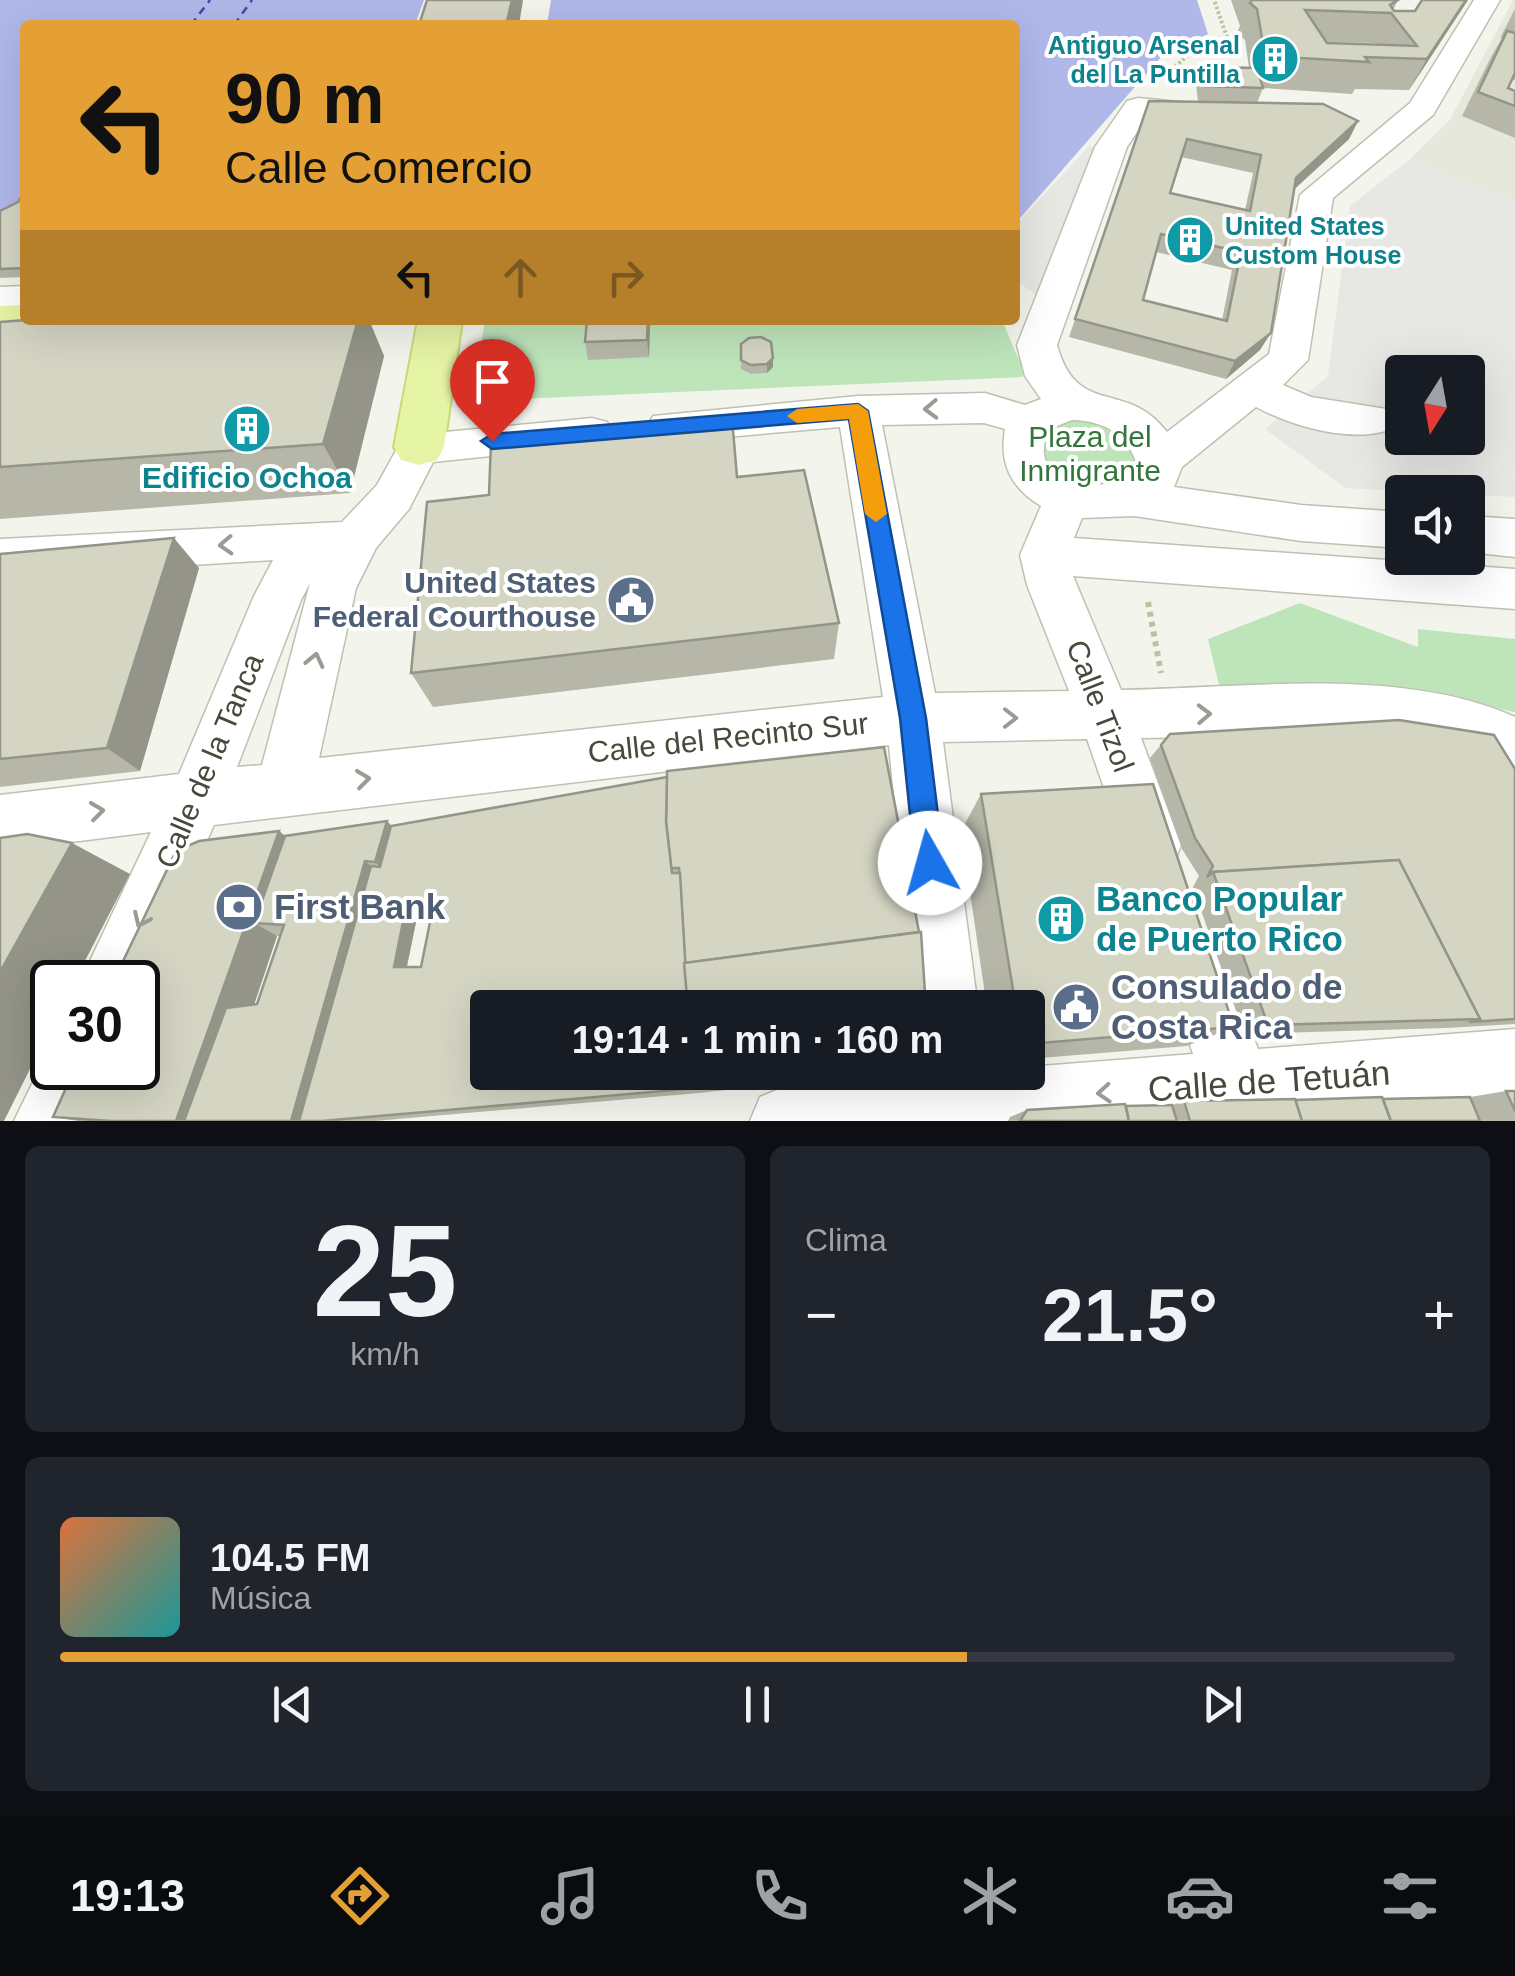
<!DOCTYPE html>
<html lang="es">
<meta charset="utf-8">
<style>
:root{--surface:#171b24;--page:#20242c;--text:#f1f3f6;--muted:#9ea1a6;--line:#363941;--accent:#e4a035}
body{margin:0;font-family:Arial,sans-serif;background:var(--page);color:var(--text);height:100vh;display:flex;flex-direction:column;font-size:38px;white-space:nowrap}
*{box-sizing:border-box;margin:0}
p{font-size:32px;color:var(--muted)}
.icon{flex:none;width:55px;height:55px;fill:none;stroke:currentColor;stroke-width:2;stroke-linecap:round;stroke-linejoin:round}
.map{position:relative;height:1121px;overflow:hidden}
.drawer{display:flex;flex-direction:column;gap:25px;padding:25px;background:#0d0f14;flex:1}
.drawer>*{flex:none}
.guide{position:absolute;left:20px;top:20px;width:1000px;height:305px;border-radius:10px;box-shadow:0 10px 40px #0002;background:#e4a035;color:#111;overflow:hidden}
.needle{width:65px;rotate:191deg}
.tools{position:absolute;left:1385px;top:355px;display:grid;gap:20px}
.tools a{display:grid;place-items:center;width:100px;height:100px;border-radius:10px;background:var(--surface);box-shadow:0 10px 40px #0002;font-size:50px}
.speed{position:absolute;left:30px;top:960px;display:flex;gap:20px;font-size:50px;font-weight:700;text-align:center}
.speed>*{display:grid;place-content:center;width:130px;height:130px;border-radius:50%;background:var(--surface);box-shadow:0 10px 40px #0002;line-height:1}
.speed .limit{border:5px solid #111;border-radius:15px;background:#fff;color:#111}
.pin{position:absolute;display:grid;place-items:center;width:85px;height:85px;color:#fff;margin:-102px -42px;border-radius:50% 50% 50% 0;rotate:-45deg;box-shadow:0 0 10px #0007}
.pin .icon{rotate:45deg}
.me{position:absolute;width:110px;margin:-55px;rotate:353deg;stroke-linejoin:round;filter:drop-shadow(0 0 8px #0008)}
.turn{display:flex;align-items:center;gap:35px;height:210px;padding:0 40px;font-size:45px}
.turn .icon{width:130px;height:130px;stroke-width:2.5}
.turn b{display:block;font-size:70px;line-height:85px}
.lanes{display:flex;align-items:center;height:95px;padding:0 40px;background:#0003;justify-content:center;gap:50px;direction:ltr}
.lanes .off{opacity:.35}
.big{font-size:75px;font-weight:700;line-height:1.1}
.drawer .tile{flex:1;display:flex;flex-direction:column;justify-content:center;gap:15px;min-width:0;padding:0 35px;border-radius:15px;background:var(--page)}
.drawer .dial{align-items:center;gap:0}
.dial b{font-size:130px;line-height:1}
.song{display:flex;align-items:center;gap:30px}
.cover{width:120px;height:120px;border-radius:15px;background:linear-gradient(135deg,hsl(20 70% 55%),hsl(180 70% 35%))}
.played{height:10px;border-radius:5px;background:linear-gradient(90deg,var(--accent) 65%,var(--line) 65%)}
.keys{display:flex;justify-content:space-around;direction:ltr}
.heat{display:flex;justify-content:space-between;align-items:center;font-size:55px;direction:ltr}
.drawer .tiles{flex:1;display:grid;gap:25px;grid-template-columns:1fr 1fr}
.tile:last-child{grid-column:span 2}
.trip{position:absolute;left:470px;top:990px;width:575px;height:100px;border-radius:10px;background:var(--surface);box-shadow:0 10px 40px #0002;font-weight:700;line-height:100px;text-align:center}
.tabs{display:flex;height:160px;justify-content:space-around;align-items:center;background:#090b0e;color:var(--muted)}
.tabs .icon{width:70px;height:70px}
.tabs .selected{color:var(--accent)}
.tabs b{font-size:45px;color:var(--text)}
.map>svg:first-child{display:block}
.residential{fill:#e6e8db}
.green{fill:#bee4ba}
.parking{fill:#e7e7e3;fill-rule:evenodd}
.water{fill:#b0b8ea}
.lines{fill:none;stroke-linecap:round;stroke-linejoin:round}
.ferry{stroke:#3e4aab;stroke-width:2.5;stroke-dasharray:8 6;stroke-linecap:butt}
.minor-casing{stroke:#bec0b0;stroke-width:3}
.major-casing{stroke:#c9d977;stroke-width:4}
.path-far1{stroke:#bdc0a3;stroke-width:4;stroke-dasharray:2.5 2.5;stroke-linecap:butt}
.path{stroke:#bdc0a3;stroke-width:6;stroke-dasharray:5 5;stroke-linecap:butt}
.minor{fill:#fff;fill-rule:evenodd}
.major{fill:#e6f4a6;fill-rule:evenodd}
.wall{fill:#b6b7a8;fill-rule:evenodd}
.shaded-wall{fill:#949588}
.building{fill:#d4d5c3;stroke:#949588;stroke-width:2.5;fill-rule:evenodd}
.oneway{stroke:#9a9b93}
.route{fill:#1a73e8;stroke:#114b97;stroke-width:2.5}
.slow{fill:#f59e0b}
.labels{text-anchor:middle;stroke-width:8;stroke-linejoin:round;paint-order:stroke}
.far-culture-label{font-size:25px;font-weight:bold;fill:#0d838f;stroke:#fff;text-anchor:end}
.park-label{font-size:30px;fill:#337639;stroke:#fff}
.culture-label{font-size:30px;font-weight:bold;fill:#0d838f;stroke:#fff}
.service-label{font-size:30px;font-weight:bold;fill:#4e5e75;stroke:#fff;text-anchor:end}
.street-label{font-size:30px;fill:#48493b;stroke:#fff}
.near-culture-label{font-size:35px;font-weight:bold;fill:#0d838f;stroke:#fff;text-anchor:start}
.near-service-label{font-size:35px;font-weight:bold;fill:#4e5e75;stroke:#fff;text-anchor:start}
.near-street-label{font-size:35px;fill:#48493b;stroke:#fff}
</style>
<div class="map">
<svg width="1515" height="1121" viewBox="0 0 1515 1121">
<rect width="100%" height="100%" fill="#f3f5ed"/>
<!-- residential -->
<polygon class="residential" points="1513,0 1515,0 1515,202 1409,160 1450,120"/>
<!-- green -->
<g class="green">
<polygon points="485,320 1002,320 1024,372 1022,377 494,400 474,390"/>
<path d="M 1083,420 L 1125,436 L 1138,459 L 1130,480 C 1053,506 1003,428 1083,420 Z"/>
<polygon points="1300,603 1418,647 1418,629 1515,639 1515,712 1428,695 1219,685 1208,639"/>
</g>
<!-- parking -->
<g class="parking">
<polygon points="1090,145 1101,157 1041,298 1015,280 1015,226"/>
<path d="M 1409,160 L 1515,202 L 1515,497 L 1345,488 L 1265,429 L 1328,376 L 1350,206 ZM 1402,372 L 1468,372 L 1468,438 L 1402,438 Z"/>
</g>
<!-- water -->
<g class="water">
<polygon points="0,0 424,0 415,25 25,25 25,210 0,222"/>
<polygon points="551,0 1197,0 1208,34 1161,57 1015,224 1015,25 547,25"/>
</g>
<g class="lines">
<!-- ferry -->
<g class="ferry">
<polyline points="191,25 210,0"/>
<polyline points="234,25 252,0"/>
</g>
<!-- minor casing -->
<g class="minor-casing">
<g id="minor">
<path d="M 1474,0 L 1500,0 L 1433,115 L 1333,198 L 1308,360 L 1283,385 L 1311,397 L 1386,409 L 1392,420 L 1386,431 C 1346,442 1292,426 1256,407 L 1182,467 L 1174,487 L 1301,505 L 1402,512 L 1402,548 L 1301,541 L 1134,516 L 1082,518 L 1074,538 L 1515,569 L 1515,609 L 1073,576 L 1121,690 C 1244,688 1402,666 1515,717 L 1515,769 L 1465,747 L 1362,734 L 1141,738 L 1181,845 L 1173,866 L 1152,874 L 1131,866 L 1087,739 L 943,742 L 978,1008 L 914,1008 L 889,745 L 214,825 L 138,998 L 138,982 L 80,982 L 151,832 L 0,851 L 0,795 L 179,774 L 254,596 L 273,560 L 0,577 L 0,539 L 342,522 L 377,485 L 404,436 L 592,418 L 607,422 L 613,433 L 607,444 L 433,462 L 409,509 L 376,548 L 356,588 L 319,758 L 883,697 L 840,427 L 668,442 L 653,438 L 647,427 L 653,416 L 858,396 L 985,393 L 1025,405 L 1041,399 L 1025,376 L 1017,345 L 1095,147 L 1127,101 L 1138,98 L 1210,105 L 1225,114 L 1210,123 L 1147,117 L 1127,147 L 1057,345 C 1077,419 1126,378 1167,432 L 1269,354 L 1300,195 L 1410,103 ZM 1072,420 C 1108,421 1128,436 1139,469 L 1135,477 C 1111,488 1049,492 1044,454 C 1043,447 1046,437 1047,430 ZM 984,423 L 1005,429 C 999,464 1011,488 1041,506 L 1020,555 L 1027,585 L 1069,691 L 935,693 L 882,425 ZM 310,583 L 262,765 L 237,767 L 301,600 Z"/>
<polygon points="25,286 25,310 0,311 0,287"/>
<polygon points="1468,516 1515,519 1515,557 1468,552"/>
<polygon points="1198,942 1220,952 1258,1049 1515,1029 1515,1095 1203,1121 750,1121 760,1097 784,1087 961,1072 1028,1072 1028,1067 1193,1054 1166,974 1176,952"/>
<polygon points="52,1043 52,1068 106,1068 83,1121 14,1121"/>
</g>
</g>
<!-- major casing -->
<g class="major-casing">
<g id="major">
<polygon points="25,305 25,320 47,320 41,329 0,334 0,306"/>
<polygon points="418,320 462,320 444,447 437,460 419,465 401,460 394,447"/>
</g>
</g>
<!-- path-far1 -->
<polyline class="path-far1" points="1160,80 1187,56 1227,37 1214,0"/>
<!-- path -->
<polyline class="path" points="1148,602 1161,673"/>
<!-- minor -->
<use href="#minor" class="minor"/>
<!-- major -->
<use href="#major" class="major"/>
</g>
<!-- wall -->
<g class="wall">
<path d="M 1231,0 L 1398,0 L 1393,10 L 1394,11 L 1415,11 L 1468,0 L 1409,90 L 1355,89 L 1352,94 L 1263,88 L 1257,103 L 1358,121 L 1349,139 L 1294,189 L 1260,350 L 1226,379 L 1069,337 L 1149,101 L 1198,102 L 1196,84 L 1203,67 L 1249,68 L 1245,40 L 1237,33 L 1240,26 ZM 1326,42 L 1375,43 L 1376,45 L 1327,43 ZM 1181,157 L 1253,173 L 1245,210 L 1170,193 ZM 1156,252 L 1232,270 L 1222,320 L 1143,300 Z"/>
<polygon points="1515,9 1515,80 1512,79 1508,88 1515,91 1515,138 1462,116 1492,55 1502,38 1500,38"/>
<polygon points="25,192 25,277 0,278 0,211 18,202"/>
<polygon points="26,320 369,320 384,356 350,493 0,519 0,322"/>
<polygon points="650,320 649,357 588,360 585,342"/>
<polygon points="741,344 773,367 767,373 751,374 741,369"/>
<polygon points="737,477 839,623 834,659 433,707 411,673"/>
<polygon points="0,554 199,568 140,771 0,787"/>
<polygon points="1170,734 1515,769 1515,1024 1446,1028 1244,1034 1193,887 1199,876 1182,849 1150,758"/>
<path d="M 884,747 L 488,1072 L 892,1072 L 699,1093 L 375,1121 L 78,1121 L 53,1117 L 279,831 L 285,836 L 387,821 L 391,826 ZM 416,922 L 430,922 L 421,967 L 407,967 ZM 277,936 L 280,936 L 257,1004 L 254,1005 Z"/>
<polygon points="981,794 1234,1027 1187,1046 1028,1059 1028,1008 987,1008 961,831"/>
<polygon points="1506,1091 1515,1091 1515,1121 1008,1121 1010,1117 1027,1110 1172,1105 1184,1101 1470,1097"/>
</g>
<!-- shaded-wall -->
<g class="shaded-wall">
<polygon points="512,0 523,0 519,25 506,25"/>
<polygon points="1466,0 1468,0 1409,90 1427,59"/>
<polygon points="1358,121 1349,139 1287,196 1296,178"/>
<polygon points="358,320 369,320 384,356 350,493 323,444"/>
<polygon points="648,320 650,320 650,323 649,357 647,340"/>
<polygon points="1271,333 1260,350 1226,379 1235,361"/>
<polygon points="773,358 773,367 767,373 767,364"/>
<polygon points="174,538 199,568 140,771 107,748"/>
<polygon points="387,821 402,837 392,877 375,862"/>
<polygon points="279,831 305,852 254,923 277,936 215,1121 176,1121"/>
<polygon points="72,843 130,874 74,982 52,982 52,1025 4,1121 0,1121 0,972"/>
<polygon points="365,861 382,876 316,1121 291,1121"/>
<polygon points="405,912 416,922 405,975 394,967"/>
</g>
<!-- building -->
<g class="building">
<polygon points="427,0 512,0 506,25 419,25"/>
<path d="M 1252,0 L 1398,0 L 1390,5 L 1394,11 L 1415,11 L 1422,0 L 1466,0 L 1427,59 L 1365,57 L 1369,62 L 1265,56 L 1257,9 L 1250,3 ZM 1305,10 L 1391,13 L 1417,46 L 1327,43 Z"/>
<polygon points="1507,31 1515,33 1515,73 1508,88 1515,91 1515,106 1478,92"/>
<polygon points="1203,67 1257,68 1263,88 1205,86"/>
<path d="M 1149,101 L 1323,104 L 1358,121 L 1296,178 L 1271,333 L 1235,361 L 1075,319 ZM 1187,139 L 1261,155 L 1250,211 L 1170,193 ZM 1161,234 L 1241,252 L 1227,321 L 1143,300 Z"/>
<polygon points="25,192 25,268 0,269 0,211 18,202"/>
<polygon points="26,320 358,320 323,444 0,467 0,322"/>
<polygon points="587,320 648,320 647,340 585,342"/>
<polygon points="761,337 771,342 773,358 767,364 751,365 741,360 741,344 749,338"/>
<polygon points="732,418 737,477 804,470 839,623 411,673 427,502 489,495 491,442"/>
<polygon points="174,538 107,748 0,759 0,554"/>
<polygon points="1399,720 1494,735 1515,769 1515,1019 1469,1022 1480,1019 1399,860 1213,872 1207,877 1213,866 1195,838 1161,745 1170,734"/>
<polygon points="884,747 919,932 685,963 679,868 671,868 666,822 667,771"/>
<path d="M 667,777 L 666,822 L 672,873 L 680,873 L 688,1008 L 488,1008 L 488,1072 L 694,1072 L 697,1088 L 322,1121 L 299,1121 L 371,866 L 380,867 L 391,826 ZM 405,912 L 432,912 L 421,967 L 394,967 Z"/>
<polygon points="1153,784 1234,1027 1028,1044 1028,1008 1016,1008 981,794"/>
<polygon points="387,821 375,862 365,861 291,1121 184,1121 226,1008 257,1004 284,925 254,923 285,836"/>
<polygon points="279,831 176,1121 111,1121 53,1117 75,1068 138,1068 138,982 113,982 176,851 199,841"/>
<polygon points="27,834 72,843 0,972 0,838"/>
<polygon points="1399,860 1480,1019 1268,1025 1213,872"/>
<polygon points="921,932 926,1008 688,1008 684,963"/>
<polygon points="694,1072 810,1072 695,1085"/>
<polygon points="1506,1091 1515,1091 1515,1111"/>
<polygon points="1382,1097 1391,1121 1302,1121 1295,1100"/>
<polygon points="1470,1097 1480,1121 1391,1121 1383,1099"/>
<polygon points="1295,1099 1302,1121 1190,1121 1184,1101"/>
<polygon points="1125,1104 1129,1121 1020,1121 1027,1110"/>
<polygon points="1172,1105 1177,1121 1129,1121 1126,1106"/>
</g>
<!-- one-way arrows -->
<defs><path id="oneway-chevron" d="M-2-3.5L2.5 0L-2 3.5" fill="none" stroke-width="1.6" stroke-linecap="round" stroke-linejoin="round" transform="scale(2.5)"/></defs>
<g class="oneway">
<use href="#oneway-chevron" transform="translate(931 409) rotate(178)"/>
<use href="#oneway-chevron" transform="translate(226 545) rotate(177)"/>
<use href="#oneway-chevron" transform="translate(315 660) rotate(-77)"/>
<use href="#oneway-chevron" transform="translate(1204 714) rotate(-2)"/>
<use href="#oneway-chevron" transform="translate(1010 718)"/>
<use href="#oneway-chevron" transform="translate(363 779) rotate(-7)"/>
<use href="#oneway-chevron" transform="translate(97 811) rotate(-7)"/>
<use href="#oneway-chevron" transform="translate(141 920) rotate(115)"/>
<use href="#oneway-chevron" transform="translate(1104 1093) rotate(176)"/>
</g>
<!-- route -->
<polygon class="route" points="858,404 868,411 926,718 944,863 940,873 930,877 919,873 915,863 900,718 849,419 492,449 481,441 492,434"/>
<!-- slow -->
<polygon class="slow" points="858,404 868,411 887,514 876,522 865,514 849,419 797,423 787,416 797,409"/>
<!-- icons -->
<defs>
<g id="building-disc" transform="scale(2.5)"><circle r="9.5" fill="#0f9aa8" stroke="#fff"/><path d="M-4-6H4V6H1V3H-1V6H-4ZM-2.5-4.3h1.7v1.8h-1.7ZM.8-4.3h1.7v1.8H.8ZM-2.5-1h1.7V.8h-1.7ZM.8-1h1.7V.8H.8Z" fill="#fff"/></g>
<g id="civic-disc" transform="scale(2.5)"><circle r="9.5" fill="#5c6f8a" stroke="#fff"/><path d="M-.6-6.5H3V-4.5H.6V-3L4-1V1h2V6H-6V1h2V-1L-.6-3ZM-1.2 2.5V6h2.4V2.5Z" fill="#fff"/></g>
<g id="bank-disc" transform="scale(2.5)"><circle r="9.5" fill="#5c6f8a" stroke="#fff"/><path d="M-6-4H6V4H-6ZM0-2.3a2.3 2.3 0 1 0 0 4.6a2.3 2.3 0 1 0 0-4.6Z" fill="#fff"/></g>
</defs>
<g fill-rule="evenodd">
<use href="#building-disc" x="1275" y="59"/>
<use href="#building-disc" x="1190" y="240"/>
<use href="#building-disc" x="247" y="429"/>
<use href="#civic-disc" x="631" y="600"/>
<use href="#bank-disc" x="239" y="907"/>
<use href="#building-disc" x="1061" y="919"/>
<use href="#civic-disc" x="1076" y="1007"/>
</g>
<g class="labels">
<!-- far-culture labels -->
<g class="far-culture-label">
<text x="1240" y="54">Antiguo Arsenal<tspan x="1240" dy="29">del La Puntilla</tspan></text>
<text x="1225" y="235" text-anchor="start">United States<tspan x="1225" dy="29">Custom House</tspan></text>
</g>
<!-- park labels -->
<g class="park-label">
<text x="1090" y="447">Plaza del<tspan x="1090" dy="34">Inmigrante</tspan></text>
</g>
<!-- culture labels -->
<g class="culture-label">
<text x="247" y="488">Edificio Ochoa</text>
</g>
<!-- service labels -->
<g class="service-label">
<text x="596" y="593">United States<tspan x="596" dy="34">Federal Courthouse</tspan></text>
</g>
<!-- street labels -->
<g class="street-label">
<text transform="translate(1100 706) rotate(69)" y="10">Calle Tizol</text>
<text transform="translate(728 738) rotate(-6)" y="10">Calle del Recinto Sur</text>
<text transform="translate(210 761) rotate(-67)" y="10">Calle de la Tanca</text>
</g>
<!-- near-culture labels -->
<g class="near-culture-label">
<text x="1096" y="911">Banco Popular<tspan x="1096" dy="40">de Puerto Rico</tspan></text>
</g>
<!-- near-service labels -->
<g class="near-service-label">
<text x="274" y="919">First Bank</text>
<text x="1111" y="999">Consulado de<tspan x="1111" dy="40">Costa Rica</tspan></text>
</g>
<!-- near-street labels -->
<g class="near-street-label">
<text transform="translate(1269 1081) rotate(-4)" y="12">Calle de Tetuán</text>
</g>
</g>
</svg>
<div class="tools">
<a><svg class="needle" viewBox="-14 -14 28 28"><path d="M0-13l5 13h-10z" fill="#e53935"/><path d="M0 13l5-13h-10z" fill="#9ea1a6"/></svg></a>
<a><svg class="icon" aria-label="sound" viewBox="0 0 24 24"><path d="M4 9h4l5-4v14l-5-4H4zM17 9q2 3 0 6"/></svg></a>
</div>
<div class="speed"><div class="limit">30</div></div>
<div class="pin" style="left:492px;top:441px;background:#d93025"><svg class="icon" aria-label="arrive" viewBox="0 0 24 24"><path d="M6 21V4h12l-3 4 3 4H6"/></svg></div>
<svg class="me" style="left:930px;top:863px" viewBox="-20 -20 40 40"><circle r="19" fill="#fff"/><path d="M0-13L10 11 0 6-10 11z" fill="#1a73e8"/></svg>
<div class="trip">19:14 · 1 min · 160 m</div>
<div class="guide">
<div class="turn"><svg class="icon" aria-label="left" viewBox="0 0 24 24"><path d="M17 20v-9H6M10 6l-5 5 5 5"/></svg><div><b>90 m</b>Calle Comercio</div></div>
<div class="lanes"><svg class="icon" aria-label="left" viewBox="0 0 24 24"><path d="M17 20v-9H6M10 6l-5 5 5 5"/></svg><svg class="icon off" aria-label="ahead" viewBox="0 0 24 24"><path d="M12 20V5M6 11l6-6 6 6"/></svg><svg class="icon off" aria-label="right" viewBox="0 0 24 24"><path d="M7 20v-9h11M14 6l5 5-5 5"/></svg></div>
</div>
</div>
<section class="drawer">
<div class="tiles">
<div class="tile dial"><b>25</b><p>km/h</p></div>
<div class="tile"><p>Clima</p>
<div class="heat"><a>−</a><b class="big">21.5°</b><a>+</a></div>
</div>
<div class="tile">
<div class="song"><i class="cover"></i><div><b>104.5 FM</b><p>Música</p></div></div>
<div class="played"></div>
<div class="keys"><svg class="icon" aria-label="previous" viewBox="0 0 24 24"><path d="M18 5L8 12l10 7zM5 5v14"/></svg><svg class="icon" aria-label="pause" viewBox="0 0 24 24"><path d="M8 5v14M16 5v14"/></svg><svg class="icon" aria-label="next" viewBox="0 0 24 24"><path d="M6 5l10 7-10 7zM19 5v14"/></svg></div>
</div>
</div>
</section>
<nav class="tabs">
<b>19:13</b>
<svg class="icon selected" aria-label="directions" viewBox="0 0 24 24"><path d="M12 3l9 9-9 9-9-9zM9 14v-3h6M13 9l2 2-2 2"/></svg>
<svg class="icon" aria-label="music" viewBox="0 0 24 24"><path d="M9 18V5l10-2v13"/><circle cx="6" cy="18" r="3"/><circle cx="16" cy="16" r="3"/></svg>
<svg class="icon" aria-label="phone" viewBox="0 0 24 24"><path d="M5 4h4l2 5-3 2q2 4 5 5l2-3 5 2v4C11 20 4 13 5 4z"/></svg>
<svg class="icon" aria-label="climate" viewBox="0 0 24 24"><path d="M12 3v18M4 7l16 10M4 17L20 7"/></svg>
<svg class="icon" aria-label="car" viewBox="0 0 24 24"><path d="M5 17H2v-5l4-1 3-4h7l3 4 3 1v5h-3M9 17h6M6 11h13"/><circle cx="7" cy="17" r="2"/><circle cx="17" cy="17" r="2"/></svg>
<svg class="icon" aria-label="filters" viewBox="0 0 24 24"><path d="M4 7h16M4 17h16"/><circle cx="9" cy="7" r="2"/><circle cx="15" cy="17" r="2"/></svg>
</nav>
